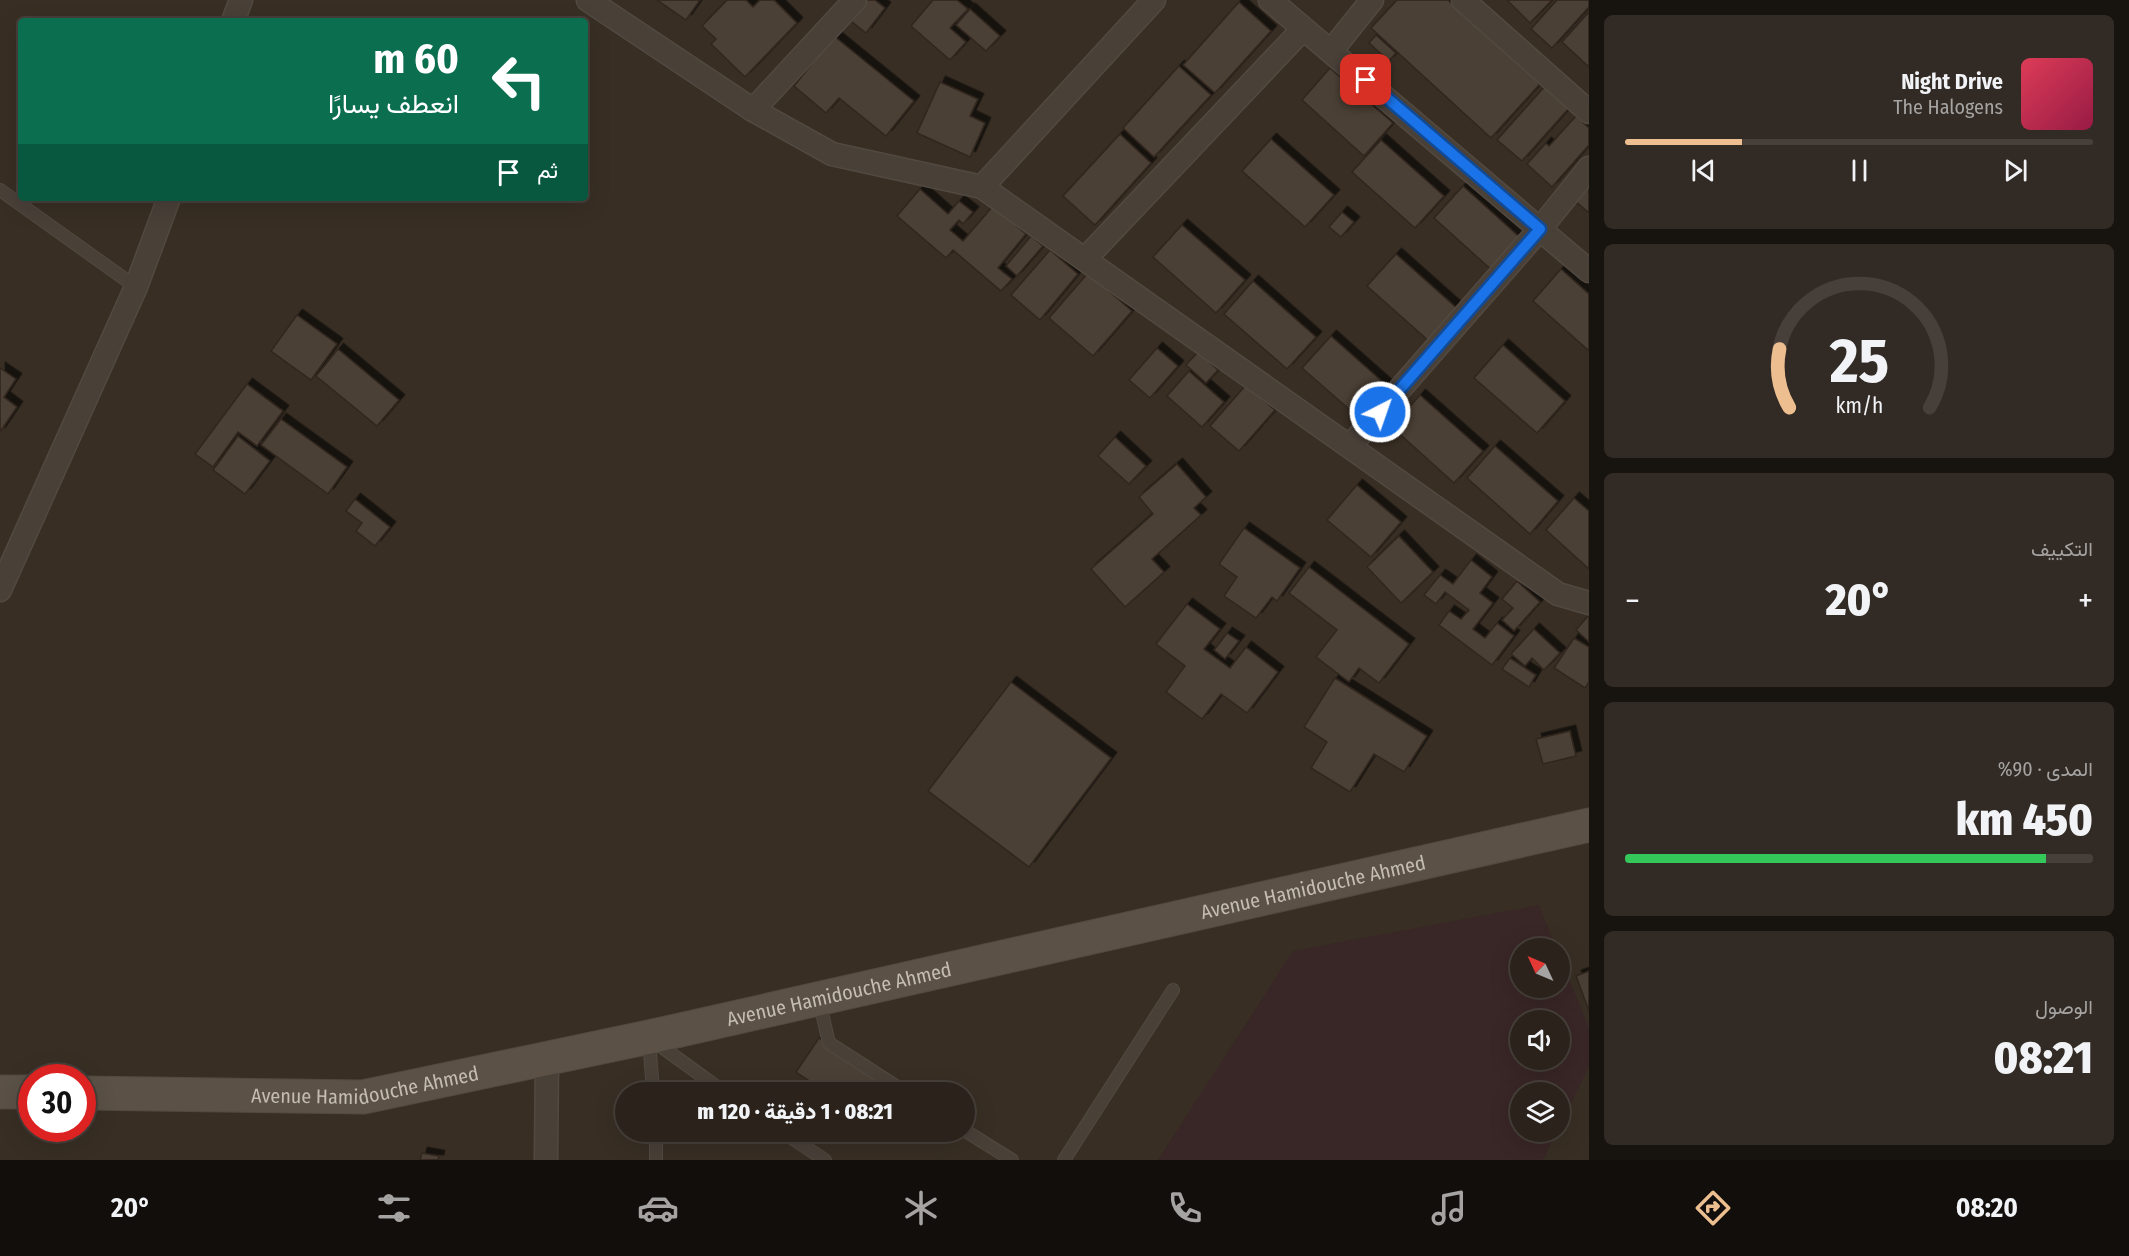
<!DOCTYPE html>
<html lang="ar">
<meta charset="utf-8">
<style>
:root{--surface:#2a221b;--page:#322a24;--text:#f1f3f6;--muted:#a5a4a3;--line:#463f3a;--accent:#edbf90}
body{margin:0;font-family:"Fira Sans Condensed",Vazirmatn,sans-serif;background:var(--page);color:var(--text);direction:rtl;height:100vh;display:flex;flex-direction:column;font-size:22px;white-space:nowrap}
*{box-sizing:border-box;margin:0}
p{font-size:20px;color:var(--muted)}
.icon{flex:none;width:33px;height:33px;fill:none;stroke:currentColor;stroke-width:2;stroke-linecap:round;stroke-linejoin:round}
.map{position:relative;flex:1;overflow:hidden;direction:ltr}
.drawer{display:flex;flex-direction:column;gap:15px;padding:15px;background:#17130f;width:540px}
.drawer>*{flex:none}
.top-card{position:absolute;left:18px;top:18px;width:570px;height:183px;border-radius:6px;box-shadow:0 6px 24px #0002,0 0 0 2px var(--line);direction:rtl;background:#0b6e4f;color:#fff;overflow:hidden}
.needle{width:39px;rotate:314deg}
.tools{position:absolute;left:1510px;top:938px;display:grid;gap:12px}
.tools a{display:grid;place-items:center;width:60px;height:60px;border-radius:50%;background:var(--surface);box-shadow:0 6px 24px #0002,0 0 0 2px var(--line);font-size:30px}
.speed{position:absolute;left:18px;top:1064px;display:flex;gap:12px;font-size:30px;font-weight:700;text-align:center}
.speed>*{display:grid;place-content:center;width:78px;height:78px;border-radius:50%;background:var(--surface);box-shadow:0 6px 24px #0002,0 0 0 2px var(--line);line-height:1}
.speed .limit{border:9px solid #d22;background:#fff;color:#111}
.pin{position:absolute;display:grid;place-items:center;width:51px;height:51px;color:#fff;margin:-26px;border-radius:12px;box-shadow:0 3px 9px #0006}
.me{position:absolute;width:66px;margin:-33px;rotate:41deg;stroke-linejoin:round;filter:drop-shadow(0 0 4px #0008)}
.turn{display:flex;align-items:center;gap:21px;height:126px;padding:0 30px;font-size:27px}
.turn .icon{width:78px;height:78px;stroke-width:2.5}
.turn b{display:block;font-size:42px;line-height:51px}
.then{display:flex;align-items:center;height:57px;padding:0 30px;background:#0003;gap:12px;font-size:22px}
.big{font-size:45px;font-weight:800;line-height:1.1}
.drawer .tile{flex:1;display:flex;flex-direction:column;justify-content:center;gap:9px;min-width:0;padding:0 21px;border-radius:9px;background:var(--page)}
.drawer .dial{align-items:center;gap:0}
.dial svg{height:156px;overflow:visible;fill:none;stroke:var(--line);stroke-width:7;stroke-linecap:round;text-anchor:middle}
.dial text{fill:var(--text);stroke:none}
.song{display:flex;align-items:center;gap:18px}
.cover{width:72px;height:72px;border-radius:9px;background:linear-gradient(135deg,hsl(350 70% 55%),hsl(340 70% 35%))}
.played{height:6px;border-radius:3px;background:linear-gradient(90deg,var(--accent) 25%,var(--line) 25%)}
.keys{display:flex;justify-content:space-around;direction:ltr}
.heat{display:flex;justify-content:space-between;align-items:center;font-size:33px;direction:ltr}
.charge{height:9px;border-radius:4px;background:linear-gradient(90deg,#34c759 90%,var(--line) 0)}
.trip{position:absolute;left:615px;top:1082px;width:360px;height:60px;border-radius:30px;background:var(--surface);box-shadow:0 6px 24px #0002,0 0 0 2px var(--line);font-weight:800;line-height:60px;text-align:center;direction:rtl}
.menu{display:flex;height:96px;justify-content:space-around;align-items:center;background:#110e0b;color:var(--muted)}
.menu .icon{width:42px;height:42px}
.menu .on{color:var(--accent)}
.menu b{font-size:27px;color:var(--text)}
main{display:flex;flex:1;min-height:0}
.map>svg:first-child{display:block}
.green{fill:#392626;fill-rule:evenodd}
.building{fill:#4c3f34;stroke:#30271f;stroke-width:1.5;filter:url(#shadow)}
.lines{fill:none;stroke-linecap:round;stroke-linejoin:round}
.lane-casing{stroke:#524941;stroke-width:14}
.street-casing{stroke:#524941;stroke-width:25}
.secondary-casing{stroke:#524941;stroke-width:35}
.lane{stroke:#494038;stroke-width:12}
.street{stroke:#494038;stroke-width:22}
.secondary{stroke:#5b5146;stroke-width:33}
.route-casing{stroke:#114b97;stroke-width:15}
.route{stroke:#1a73e8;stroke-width:10}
.labels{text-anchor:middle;stroke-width:6;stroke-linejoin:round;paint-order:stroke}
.street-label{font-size:20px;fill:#c5bcb3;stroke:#2e251d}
</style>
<main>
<section class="drawer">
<div class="tile">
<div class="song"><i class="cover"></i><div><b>Night Drive</b><p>The Halogens</p></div></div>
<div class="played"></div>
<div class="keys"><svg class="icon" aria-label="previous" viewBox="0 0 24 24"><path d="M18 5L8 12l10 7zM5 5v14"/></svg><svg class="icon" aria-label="pause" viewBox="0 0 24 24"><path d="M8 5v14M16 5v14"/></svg><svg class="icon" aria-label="next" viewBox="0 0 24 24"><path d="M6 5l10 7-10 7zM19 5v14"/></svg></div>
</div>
<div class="tile dial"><svg viewBox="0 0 100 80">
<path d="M14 69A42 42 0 1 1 86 69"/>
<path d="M14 69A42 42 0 0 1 9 39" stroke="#edbf90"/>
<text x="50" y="56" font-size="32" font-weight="700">25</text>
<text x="50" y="72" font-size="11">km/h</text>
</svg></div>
<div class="tile"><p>التكييف</p>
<div class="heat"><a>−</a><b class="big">20°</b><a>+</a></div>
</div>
<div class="tile"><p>المدى · 90%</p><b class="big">450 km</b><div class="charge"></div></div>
<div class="tile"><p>الوصول</p><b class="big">08:21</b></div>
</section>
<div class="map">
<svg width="1589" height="1160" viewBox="0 0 1589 1160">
<defs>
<filter id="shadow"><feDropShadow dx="5.5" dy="-5.5" stdDeviation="0" flood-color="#0009"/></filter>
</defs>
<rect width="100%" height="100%" fill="#382e24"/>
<!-- green -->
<path class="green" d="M 1539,905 L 1556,948 L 1521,948 L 1521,987 L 1560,987 L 1560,957 L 1589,1028 L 1589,1067 L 1560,1125 L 1560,1092 L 1521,1092 L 1521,1131 L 1557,1131 L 1543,1160 L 1158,1160 L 1293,951 ZM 1521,1020 L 1560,1020 L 1560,1059 L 1521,1059 Z"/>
<!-- building -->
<g class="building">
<polygon points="657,0 700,0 686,20"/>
<polygon points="727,0 746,0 753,7 760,0 774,0 797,23 745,77 711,44 716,39 702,26"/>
<polygon points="867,0 875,0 885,8 866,33 851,21"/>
<polygon points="933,0 957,0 968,9 950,28 966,42 950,60 911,26"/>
<polygon points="1397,0 1448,0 1540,84 1491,138 1371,28"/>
<polygon points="1507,0 1552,0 1530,23"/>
<polygon points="1557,0 1589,0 1589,7 1552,48 1531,29"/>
<polygon points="1239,2 1271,31 1215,93 1183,65"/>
<polygon points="970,9 1000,36 986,51 956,25"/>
<polygon points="1589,12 1589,67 1562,42"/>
<polygon points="1376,35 1396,53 1389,61 1369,43"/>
<polygon points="834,36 914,101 886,136 839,98 826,113 794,86"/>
<polygon points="1179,66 1211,95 1154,157 1123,128"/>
<polygon points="1330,68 1393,123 1364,156 1302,100"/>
<polygon points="940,82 978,99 970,116 985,123 970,157 917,133"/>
<polygon points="1546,85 1570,107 1522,161 1497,140"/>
<polygon points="1576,116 1589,128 1589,145 1552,187 1527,164 1546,143 1549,146"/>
<polygon points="1120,134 1151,163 1095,225 1063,196"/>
<polygon points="1271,139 1334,195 1305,227 1242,171"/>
<polygon points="1381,140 1444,196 1415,228 1352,172"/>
<polygon points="1589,183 1589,213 1574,200"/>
<polygon points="1463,186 1525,242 1496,274 1434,218"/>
<polygon points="920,189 948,214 959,201 973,212 963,224 959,220 950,230 963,241 993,206 1026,234 998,268 1012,279 1001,291 953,250 946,258 897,216"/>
<polygon points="1342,212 1354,222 1341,237 1329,227"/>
<polygon points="1182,225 1245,280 1216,313 1153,257"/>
<polygon points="1031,236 1043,246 1017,276 1006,266"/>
<polygon points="1050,250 1078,274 1040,320 1011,295"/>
<polygon points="1396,254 1459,310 1430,342 1367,286"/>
<polygon points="1561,269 1589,294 1589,351 1533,301"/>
<polygon points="1088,273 1132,311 1093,356 1049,318"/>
<polygon points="1253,281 1316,337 1287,369 1224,314"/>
<polygon points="297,315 337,344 311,380 271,351"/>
<polygon points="1331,336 1393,391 1365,423 1302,368"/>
<polygon points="1503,345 1565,401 1537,433 1474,378"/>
<polygon points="1157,348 1178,366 1150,398 1129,380"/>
<polygon points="338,349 399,400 377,426 316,376"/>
<polygon points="1198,352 1218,370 1206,383 1186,365"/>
<polygon points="0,368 16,379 4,397 17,407 0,432"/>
<polygon points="1189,371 1224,402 1202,427 1167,396"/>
<polygon points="247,384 283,411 257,446 238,432 213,467 195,454"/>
<polygon points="1246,385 1275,410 1239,451 1210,426"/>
<polygon points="1420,395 1483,451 1454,483 1392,427"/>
<polygon points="281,419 347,467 328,494 261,445"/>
<polygon points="238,436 270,461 245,494 213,470"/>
<polygon points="1115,437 1146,466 1129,484 1098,456"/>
<polygon points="1495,446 1558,501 1530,534 1467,478"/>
<polygon points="1177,464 1206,497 1194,508 1201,515 1152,559 1164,572 1125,607 1091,569 1153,514 1139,497"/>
<polygon points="1357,485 1401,522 1371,557 1327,520"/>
<polygon points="1574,498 1589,511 1589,569 1546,530"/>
<polygon points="355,499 390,527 375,546 356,531 362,523 346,511"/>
<polygon points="1244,528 1300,568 1277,601 1272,597 1256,618 1224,596 1237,577 1219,564"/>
<polygon points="1399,536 1433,572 1401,603 1367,567"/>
<polygon points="1471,560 1492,577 1480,593 1493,603 1473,629 1485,638 1497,623 1514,636 1492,665 1439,625 1449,611 1461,619 1469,610 1445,592 1436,604 1424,595 1440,575 1453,584"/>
<polygon points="1309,567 1409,644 1379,683 1359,668 1349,682 1316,657 1337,630 1289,593"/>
<polygon points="1517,581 1540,602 1514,631 1502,620 1513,608 1502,599"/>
<polygon points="1187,604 1220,629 1204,649 1230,668 1246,647 1278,672 1247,713 1221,694 1202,719 1166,692 1185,666 1156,644"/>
<polygon points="1588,616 1589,616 1589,642 1576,630"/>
<polygon points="1534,629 1560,653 1544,670 1532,658 1525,666 1511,654"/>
<polygon points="1227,633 1239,641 1225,659 1214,650"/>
<polygon points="1574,638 1589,647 1589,682 1585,688 1554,668"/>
<polygon points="1510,658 1536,675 1529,687 1502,669"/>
<polygon points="1335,678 1427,736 1404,772 1374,754 1350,792 1311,768 1327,742 1304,727"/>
<polygon points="1011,682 1111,758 1029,867 928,791"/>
<polygon points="1570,731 1576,756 1543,764 1536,739"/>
<polygon points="1589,971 1589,1011 1576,976"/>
<polygon points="819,1038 898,1092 826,1092 796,1072"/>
<polygon points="883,1131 907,1131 899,1142"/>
<polygon points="422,1153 439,1156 438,1160 420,1160"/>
</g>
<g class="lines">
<!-- lane casing -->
<g class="lane-casing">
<g id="lane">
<polyline points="0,190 136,287"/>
<polyline points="819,1000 829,1043 905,1092"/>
<polyline points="649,1039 653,1092"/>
<polyline points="655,1042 724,1092"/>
<polyline points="964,1130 1012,1160"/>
<polyline points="656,1131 656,1160"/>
<polyline points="781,1131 825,1160"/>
<polyline points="1064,1160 1173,990"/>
</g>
</g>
<!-- street casing -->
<g class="street-casing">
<g id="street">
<polyline points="588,0 753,110 832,154 982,187 1558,594 1589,603"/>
<polyline points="1270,0 1589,271"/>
<polyline points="1463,0 1589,112"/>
<polyline points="233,21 241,0"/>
<polyline points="1332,50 1372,0"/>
<polyline points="753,110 855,0"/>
<polyline points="982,187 1154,0"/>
<polyline points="1085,259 1303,29"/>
<polyline points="1350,446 1540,229 1589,168"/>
<polyline points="0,590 136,287 169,198"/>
<polyline points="546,1160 547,1059"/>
</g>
</g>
<!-- secondary casing -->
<g class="secondary-casing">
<g id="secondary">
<polyline points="0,1092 32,1092"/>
<path id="s1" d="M 82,1093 L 363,1097 L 649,1037 L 1589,825"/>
</g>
</g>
<!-- lane -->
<use href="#lane" class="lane"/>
<!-- street -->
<use href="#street" class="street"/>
<!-- secondary -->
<use href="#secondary" class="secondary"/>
</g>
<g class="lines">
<!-- route casing -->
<g class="route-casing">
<polyline id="route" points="1366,80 1540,229 1380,412"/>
</g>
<!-- route -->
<use href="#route" class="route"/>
</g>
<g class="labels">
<!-- street labels -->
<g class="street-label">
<text dy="7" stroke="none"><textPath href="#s1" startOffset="1254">Avenue Hamidouche Ahmed</textPath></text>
<text dy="7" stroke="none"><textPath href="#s1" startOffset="768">Avenue Hamidouche Ahmed</textPath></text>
<text dy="7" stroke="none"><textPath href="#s1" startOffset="284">Avenue Hamidouche Ahmed</textPath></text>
</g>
</g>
</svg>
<div class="tools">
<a><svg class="needle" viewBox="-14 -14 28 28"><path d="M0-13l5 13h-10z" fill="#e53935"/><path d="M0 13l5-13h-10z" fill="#a5a4a3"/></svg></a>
<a><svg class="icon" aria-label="sound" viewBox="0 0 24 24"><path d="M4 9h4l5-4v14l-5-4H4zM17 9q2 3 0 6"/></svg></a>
<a><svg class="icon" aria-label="layers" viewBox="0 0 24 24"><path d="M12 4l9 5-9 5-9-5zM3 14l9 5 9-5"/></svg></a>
</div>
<div class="speed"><div class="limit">30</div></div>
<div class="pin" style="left:1366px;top:80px;background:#d93025"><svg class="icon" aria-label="arrive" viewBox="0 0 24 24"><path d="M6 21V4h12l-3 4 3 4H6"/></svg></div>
<svg class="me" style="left:1380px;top:412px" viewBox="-20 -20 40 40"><circle r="17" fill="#1a73e8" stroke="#fff" stroke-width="3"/><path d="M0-11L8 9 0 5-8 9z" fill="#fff"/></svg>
<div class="trip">08:21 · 1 دقيقة · 120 m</div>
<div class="top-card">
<div class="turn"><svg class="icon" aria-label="left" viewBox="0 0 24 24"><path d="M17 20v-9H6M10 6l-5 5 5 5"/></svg><div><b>60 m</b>انعطف يسارًا</div></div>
<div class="then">ثم<svg class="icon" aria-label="arrive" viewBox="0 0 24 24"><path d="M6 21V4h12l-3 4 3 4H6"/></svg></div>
</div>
</div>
</main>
<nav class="menu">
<b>08:20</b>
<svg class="icon on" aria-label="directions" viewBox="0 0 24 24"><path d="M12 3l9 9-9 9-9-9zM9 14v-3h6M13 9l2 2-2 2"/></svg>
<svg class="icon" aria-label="music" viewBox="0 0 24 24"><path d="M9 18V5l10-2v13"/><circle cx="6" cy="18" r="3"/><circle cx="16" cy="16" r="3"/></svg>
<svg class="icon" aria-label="phone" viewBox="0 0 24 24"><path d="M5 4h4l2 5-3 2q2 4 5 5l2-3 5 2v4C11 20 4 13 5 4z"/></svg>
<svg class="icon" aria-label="climate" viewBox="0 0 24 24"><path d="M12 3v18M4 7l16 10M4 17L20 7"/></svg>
<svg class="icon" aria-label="car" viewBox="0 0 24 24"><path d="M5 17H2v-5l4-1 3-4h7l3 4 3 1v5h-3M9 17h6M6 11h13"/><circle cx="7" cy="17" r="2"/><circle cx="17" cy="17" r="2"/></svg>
<svg class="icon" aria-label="filters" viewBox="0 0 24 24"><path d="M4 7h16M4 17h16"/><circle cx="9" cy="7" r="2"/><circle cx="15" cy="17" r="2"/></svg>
<b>20°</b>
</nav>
